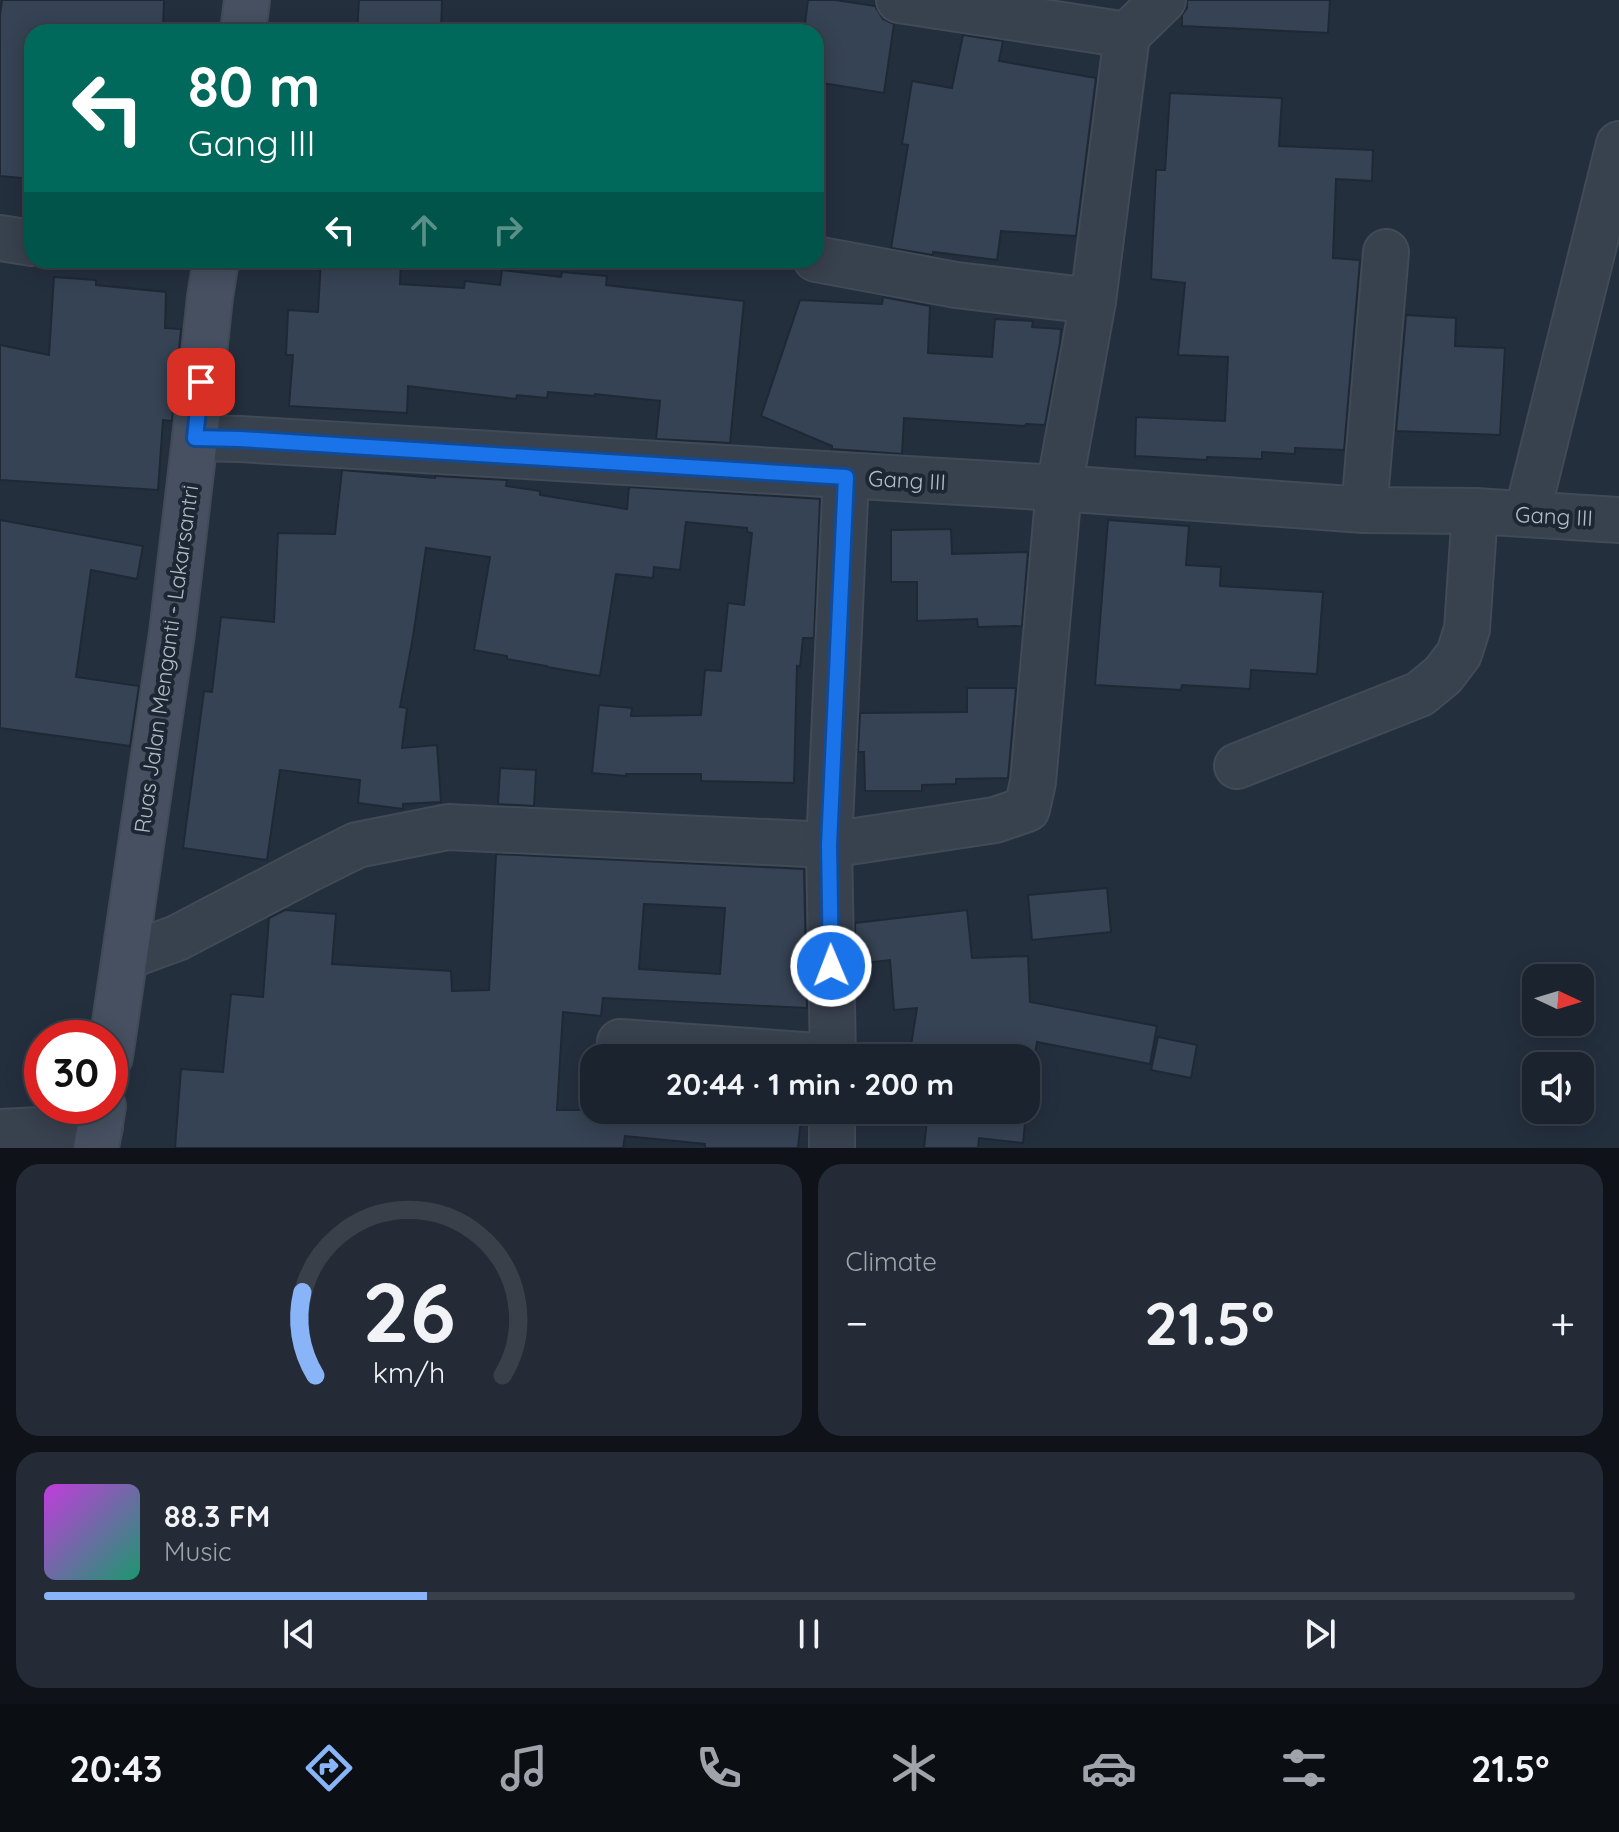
<!DOCTYPE html>
<meta charset="utf-8">
<style>
:root{--surface:#1b232e;--page:#242b36;--text:#f1f3f6;--muted:#a0a4aa;--line:#39404a;--accent:#8ab4f8}
body{margin:0;font-family:Quicksand,sans-serif;background:var(--page);color:var(--text);height:100vh;display:flex;flex-direction:column;font-size:30px;white-space:nowrap}
*{box-sizing:border-box;margin:0}
p{font-size:26px;color:var(--muted)}
.icon{flex:none;width:44px;height:44px;fill:none;stroke:currentColor;stroke-width:2;stroke-linecap:round;stroke-linejoin:round}
.map{position:relative;height:1148px;overflow:hidden}
.side{display:flex;flex-direction:column;gap:16px;padding:16px;background:#0f1319;flex:1}
.side>*{flex:none}
.top-card{position:absolute;left:24px;top:24px;width:800px;height:244px;border-radius:24px;box-shadow:0 4px 20px #0003,0 0 0 2px var(--line);background:#00695c;color:#fff;overflow:hidden}
.needle{width:52px;rotate:94deg}
.controls{position:absolute;left:1522px;top:964px;display:grid;gap:16px}
.controls a{display:grid;place-items:center;width:72px;height:72px;border-radius:16px;background:var(--surface);box-shadow:0 4px 20px #0003,0 0 0 2px var(--line);font-size:40px}
.speed{position:absolute;left:24px;top:1020px;display:flex;gap:16px;font-size:40px;font-weight:700;text-align:center}
.speed>*{display:grid;place-content:center;width:104px;height:104px;border-radius:50%;background:var(--surface);box-shadow:0 4px 20px #0003,0 0 0 2px var(--line);line-height:1}
.speed .limit{border:12px solid #d22;background:#fff;color:#111}
.pin{position:absolute;display:grid;place-items:center;width:68px;height:68px;color:#fff;margin:-34px;border-radius:16px;box-shadow:0 4px 12px #0006}
.me{position:absolute;width:88px;margin:-44px;rotate:359deg;stroke-linejoin:round;filter:drop-shadow(0 0 6px #0008)}
.turn{display:flex;align-items:center;gap:28px;height:168px;padding:0 32px;font-size:36px}
.turn .icon{width:104px;height:104px;stroke-width:2.5}
.turn b{display:block;font-size:56px;line-height:68px}
.lanes{display:flex;align-items:center;height:76px;padding:0 32px;background:#0003;justify-content:center;gap:40px;direction:ltr}
.lanes .off{opacity:.35}
.big{font-size:60px;font-weight:800;line-height:1.1}
.side .tile{flex:1;display:flex;flex-direction:column;justify-content:center;gap:12px;min-width:0;padding:0 28px;border-radius:24px;background:var(--page)}
.side .dial{align-items:center;gap:0}
.dial svg{height:208px;overflow:visible;fill:none;stroke:var(--line);stroke-width:7;stroke-linecap:round;text-anchor:middle}
.dial text{fill:var(--text);stroke:none}
.song{display:flex;align-items:center;gap:24px}
.cover{width:96px;height:96px;border-radius:12px;background:linear-gradient(135deg,hsl(290 70% 55%),hsl(160 70% 35%))}
.played{height:8px;border-radius:4px;background:linear-gradient(90deg,var(--accent) 25%,var(--line) 25%)}
.keys{display:flex;justify-content:space-around;direction:ltr}
.heat{display:flex;justify-content:space-between;align-items:center;font-size:44px;direction:ltr}
.side .tiles{flex:1;display:grid;gap:16px;grid-template-columns:1fr 1fr}
.tile:last-child{grid-column:span 2}
.trip{position:absolute;left:580px;top:1044px;width:460px;height:80px;border-radius:24px;background:var(--surface);box-shadow:0 4px 20px #0003,0 0 0 2px var(--line);font-weight:800;line-height:80px;text-align:center}
.tabs{display:flex;height:128px;justify-content:space-around;align-items:center;background:#0b0e12;color:var(--muted)}
.tabs .icon{width:56px;height:56px}
.tabs .current{color:var(--accent)}
.tabs b{font-size:36px;color:var(--text)}
.map>svg:first-child{display:block}
.building{fill:#364354;stroke:#1f2835;stroke-width:2;fill-rule:evenodd}
.lines{fill:none;stroke-linecap:round;stroke-linejoin:round}
.street-casing{stroke:#414a57;stroke-width:48}
.secondary-casing{stroke:#414a57;stroke-width:48}
.street{stroke:#38414e;stroke-width:44}
.secondary{stroke:#465061;stroke-width:44}
.route-casing{stroke:#114b97;stroke-width:20}
.route{stroke:#1a73e8;stroke-width:14}
.labels{text-anchor:middle;stroke-width:8;stroke-linejoin:round;paint-order:stroke}
.street-label{font-size:22px;fill:#b4bcc9;stroke:#1d2633}
</style>
<div class="map">
<svg width="1619" height="1148" viewBox="0 0 1619 1148">
<rect width="100%" height="100%" fill="#242f3e"/>
<!-- building -->
<g class="building">
<polygon points="2,0 164,0 163,32 32,32 32,179 0,176 0,15"/>
<polygon points="359,0 442,0 441,32 357,32"/>
<polygon points="808,0 835,0 875,6 883,19 894,24 884,93 816,82 816,32 804,32"/>
<polygon points="1187,0 1330,0 1328,33 1182,26 1182,15 1187,8"/>
<polygon points="963,35 1003,41 999,61 1096,78 1076,236 1001,231 997,260 933,252 933,255 891,248 908,145 902,144 912,81 952,88"/>
<polygon points="1170,93 1282,98 1279,146 1373,150 1372,181 1336,179 1333,258 1360,260 1344,450 1295,448 1295,454 1262,452 1262,459 1207,457 1207,460 1135,456 1136,417 1225,421 1228,357 1178,355 1185,283 1151,279 1156,170 1165,170"/>
<polygon points="321,260 401,260 400,284 464,288 465,281 500,285 502,270 561,277 562,272 607,276 606,285 744,301 730,443 656,439 660,401 595,394 595,396 548,392 547,398 517,395 516,399 408,386 407,413 289,406 293,355 286,355 288,310 318,312"/>
<polygon points="54,277 96,280 96,285 166,292 165,328 181,329 172,421 163,420 158,490 0,480 0,345 49,355"/>
<polygon points="883,297 930,306 928,353 992,357 995,319 1033,321 1032,327 1061,329 1060,343 1045,425 1026,424 1025,426 904,418 902,454 832,449 832,446 761,416 800,300 882,304"/>
<polygon points="1406,315 1456,318 1455,346 1505,348 1500,435 1396,431"/>
<polygon points="342,470 435,478 435,476 507,480 506,486 540,491 540,495 627,509 629,487 820,499 814,638 803,638 800,667 797,666 794,783 701,781 701,774 626,774 626,776 592,773 599,705 632,708 631,716 701,715 705,670 721,671 728,603 744,605 752,533 747,532 747,528 686,522 680,570 654,567 653,578 616,574 600,676 547,667 547,666 507,659 507,656 474,650 490,557 426,548 413,637 400,707 407,708 402,748 437,745 441,802 403,804 403,809 358,803 360,780 280,770 267,860 183,848 204,691 212,692 221,617 274,622 278,533 335,534"/>
<polygon points="0,520 143,546 137,579 91,570 76,677 139,686 130,746 0,728"/>
<polygon points="1108,520 1189,526 1186,565 1221,567 1220,586 1323,592 1317,674 1251,670 1250,689 1182,685 1181,690 1095,685"/>
<polygon points="951,529 952,554 1028,552 1022,626 978,627 977,619 917,621 917,582 891,582 891,530"/>
<polygon points="967,688 1016,688 1008,778 956,779 956,784 922,785 922,791 865,791 864,752 858,752 860,713 967,712"/>
<polygon points="500,768 536,770 534,806 498,804"/>
<path d="M 496,854 L 804,869 L 807,1008 L 603,998 L 601,1016 L 563,1012 L 557,1110 L 802,1110 L 798,1148 L 705,1148 L 705,1144 L 625,1136 L 623,1148 L 175,1148 L 181,1069 L 223,1072 L 231,994 L 263,997 L 269,918 L 285,910 L 336,914 L 332,964 L 451,971 L 452,991 L 489,990 ZM 644,904 L 725,908 L 720,974 L 639,969 Z"/>
<polygon points="1107,888 1111,932 1032,940 1028,895"/>
<polygon points="967,910 972,958 1028,956 1030,1002 1157,1026 1150,1064 1037,1042 1028,1095 1023,1143 979,1138 978,1148 924,1148 928,1110 1026,1110 1026,1058 909,1058 917,1008 894,1010 890,960 856,964 855,923"/>
<polygon points="1158,1037 1197,1045 1191,1078 1151,1070"/>
</g>
<g class="lines">
<!-- street casing -->
<g class="street-casing">
<g id="street">
<polyline points="899,0 1127,35"/>
<polyline points="0,238 32,243"/>
<polyline points="816,259 956,285 1093,301"/>
<polyline points="195,438 240,439 1059,488 1364,510 1475,511 1619,520"/>
<polyline points="1364,510 1386,252"/>
<polyline points="1527,514 1619,144"/>
<polyline points="1237,766 1420,694 1443,675 1459,654 1467,629 1475,511"/>
<polyline points="125,957 177,938 307,870 357,845 448,827 829,845 995,820 1027,809 1033,782 1059,488 1093,301 1127,35 1163,0"/>
<polyline points="620,1042 833,1057"/>
<polyline points="833,1058 829,845 846,477"/>
<polyline points="0,1132 100,1127"/>
<polyline points="832,1148 832,1110"/>
</g>
</g>
<!-- secondary casing -->
<g class="secondary-casing">
<g id="secondary">
<polyline points="243,32 247,0"/>
<polyline points="110,1057 172,633 195,438 210,297 216,260"/>
<polyline points="96,1148 103,1106"/>
</g>
</g>
<!-- street -->
<use href="#street" class="street"/>
<!-- secondary -->
<use href="#secondary" class="secondary"/>
</g>
<g class="lines">
<!-- route casing -->
<g class="route-casing">
<polyline id="route" points="201,382 195,438 240,439 846,477 829,845 831,966"/>
</g>
<!-- route -->
<use href="#route" class="route"/>
</g>
<g class="labels">
<!-- street labels -->
<g class="street-label">
<text transform="translate(907 480) rotate(3)" y="8">Gang III</text>
<text transform="translate(1554 516) rotate(3)" y="8">Gang III</text>
<text transform="translate(166 659) rotate(-82)" y="8">Ruas Jalan Menganti - Lakarsantri</text>
</g>
</g>
</svg>
<div class="controls">
<a><svg class="needle" viewBox="-14 -14 28 28"><path d="M0-13l5 13h-10z" fill="#e53935"/><path d="M0 13l5-13h-10z" fill="#a0a4aa"/></svg></a>
<a><svg class="icon" aria-label="sound" viewBox="0 0 24 24"><path d="M4 9h4l5-4v14l-5-4H4zM17 9q2 3 0 6"/></svg></a>
</div>
<div class="speed"><div class="limit">30</div></div>
<div class="pin" style="left:201px;top:382px;background:#d93025"><svg class="icon" aria-label="arrive" viewBox="0 0 24 24"><path d="M6 21V4h12l-3 4 3 4H6"/></svg></div>
<svg class="me" style="left:831px;top:966px" viewBox="-20 -20 40 40"><circle r="17" fill="#1a73e8" stroke="#fff" stroke-width="3"/><path d="M0-11L8 9 0 5-8 9z" fill="#fff"/></svg>
<div class="trip">20:44 · 1 min · 200 m</div>
<div class="top-card">
<div class="turn"><svg class="icon" aria-label="left" viewBox="0 0 24 24"><path d="M17 20v-9H6M10 6l-5 5 5 5"/></svg><div><b>80 m</b>Gang III</div></div>
<div class="lanes"><svg class="icon" aria-label="left" viewBox="0 0 24 24"><path d="M17 20v-9H6M10 6l-5 5 5 5"/></svg><svg class="icon off" aria-label="ahead" viewBox="0 0 24 24"><path d="M12 20V5M6 11l6-6 6 6"/></svg><svg class="icon off" aria-label="right" viewBox="0 0 24 24"><path d="M7 20v-9h11M14 6l5 5-5 5"/></svg></div>
</div>
</div>
<section class="side">
<div class="tiles">
<div class="tile dial"><svg viewBox="0 0 100 80">
<path d="M14 69A42 42 0 1 1 86 69"/>
<path d="M14 69A42 42 0 0 1 9 37" stroke="#8ab4f8"/>
<text x="50" y="56" font-size="32" font-weight="700">26</text>
<text x="50" y="72" font-size="11">km/h</text>
</svg></div>
<div class="tile"><p>Climate</p>
<div class="heat"><a>−</a><b class="big">21.5°</b><a>+</a></div>
</div>
<div class="tile">
<div class="song"><i class="cover"></i><div><b>88.3 FM</b><p>Music</p></div></div>
<div class="played"></div>
<div class="keys"><svg class="icon" aria-label="previous" viewBox="0 0 24 24"><path d="M18 5L8 12l10 7zM5 5v14"/></svg><svg class="icon" aria-label="pause" viewBox="0 0 24 24"><path d="M8 5v14M16 5v14"/></svg><svg class="icon" aria-label="next" viewBox="0 0 24 24"><path d="M6 5l10 7-10 7zM19 5v14"/></svg></div>
</div>
</div>
</section>
<nav class="tabs">
<b>20:43</b>
<svg class="icon current" aria-label="directions" viewBox="0 0 24 24"><path d="M12 3l9 9-9 9-9-9zM9 14v-3h6M13 9l2 2-2 2"/></svg>
<svg class="icon" aria-label="music" viewBox="0 0 24 24"><path d="M9 18V5l10-2v13"/><circle cx="6" cy="18" r="3"/><circle cx="16" cy="16" r="3"/></svg>
<svg class="icon" aria-label="phone" viewBox="0 0 24 24"><path d="M5 4h4l2 5-3 2q2 4 5 5l2-3 5 2v4C11 20 4 13 5 4z"/></svg>
<svg class="icon" aria-label="climate" viewBox="0 0 24 24"><path d="M12 3v18M4 7l16 10M4 17L20 7"/></svg>
<svg class="icon" aria-label="car" viewBox="0 0 24 24"><path d="M5 17H2v-5l4-1 3-4h7l3 4 3 1v5h-3M9 17h6M6 11h13"/><circle cx="7" cy="17" r="2"/><circle cx="17" cy="17" r="2"/></svg>
<svg class="icon" aria-label="filters" viewBox="0 0 24 24"><path d="M4 7h16M4 17h16"/><circle cx="9" cy="7" r="2"/><circle cx="15" cy="17" r="2"/></svg>
<b>21.5°</b>
</nav>
